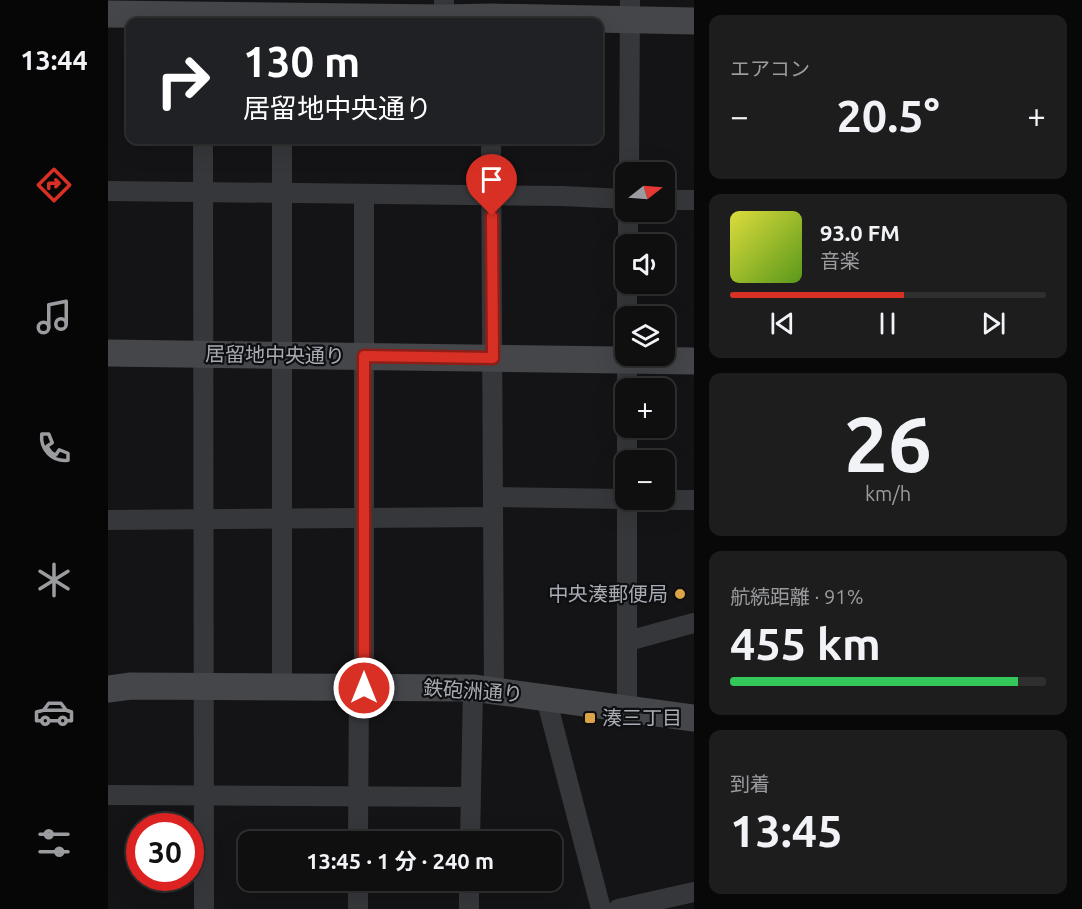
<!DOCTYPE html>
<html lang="ja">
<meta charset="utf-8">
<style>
:root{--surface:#0f0f10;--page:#1d1d1e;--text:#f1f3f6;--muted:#9b9c9f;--line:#2f2f30;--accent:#d93025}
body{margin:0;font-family:Ubuntu,"Noto Sans JP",sans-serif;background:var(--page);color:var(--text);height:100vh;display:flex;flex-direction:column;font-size:22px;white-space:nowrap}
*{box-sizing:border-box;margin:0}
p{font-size:20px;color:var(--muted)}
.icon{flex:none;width:33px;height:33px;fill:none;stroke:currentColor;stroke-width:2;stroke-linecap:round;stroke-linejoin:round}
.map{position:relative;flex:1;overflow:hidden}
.sheet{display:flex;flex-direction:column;gap:15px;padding:15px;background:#080809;width:388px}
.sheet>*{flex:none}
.hud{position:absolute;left:18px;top:18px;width:477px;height:126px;border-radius:12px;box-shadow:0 6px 24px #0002,0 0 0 2px var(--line);background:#202124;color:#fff;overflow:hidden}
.needle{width:39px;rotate:73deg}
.controls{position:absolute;left:507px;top:162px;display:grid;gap:12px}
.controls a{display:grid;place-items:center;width:60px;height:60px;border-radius:12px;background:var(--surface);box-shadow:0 6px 24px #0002,0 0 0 2px var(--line);font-size:30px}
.speed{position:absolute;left:18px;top:813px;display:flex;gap:12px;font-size:30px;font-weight:700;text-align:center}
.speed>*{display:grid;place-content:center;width:78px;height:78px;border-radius:50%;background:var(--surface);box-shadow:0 6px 24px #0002,0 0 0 2px var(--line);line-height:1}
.speed .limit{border:9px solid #d22;background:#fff;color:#111}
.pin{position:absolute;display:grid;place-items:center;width:51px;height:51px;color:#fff;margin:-62px -26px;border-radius:50% 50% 50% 0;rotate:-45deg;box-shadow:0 0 6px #0007}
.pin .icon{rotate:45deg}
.me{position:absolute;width:66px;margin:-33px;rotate:0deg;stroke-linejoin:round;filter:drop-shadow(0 0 4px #0008)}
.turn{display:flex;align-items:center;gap:21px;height:126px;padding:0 18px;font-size:27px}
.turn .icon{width:78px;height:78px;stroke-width:2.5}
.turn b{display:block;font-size:42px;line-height:51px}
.big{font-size:45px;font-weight:700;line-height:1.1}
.sheet .widget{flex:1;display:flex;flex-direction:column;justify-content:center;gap:9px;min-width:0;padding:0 21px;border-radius:12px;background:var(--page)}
.sheet .dial{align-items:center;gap:0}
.dial b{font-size:78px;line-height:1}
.song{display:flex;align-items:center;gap:18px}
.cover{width:72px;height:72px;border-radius:9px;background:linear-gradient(135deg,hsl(60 70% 55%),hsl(90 70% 35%))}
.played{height:6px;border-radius:3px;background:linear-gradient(90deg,var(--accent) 55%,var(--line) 55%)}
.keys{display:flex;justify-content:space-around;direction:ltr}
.heat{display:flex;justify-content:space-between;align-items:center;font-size:33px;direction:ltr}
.charge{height:9px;border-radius:4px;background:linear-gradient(90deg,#34c759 91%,var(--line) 0)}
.trip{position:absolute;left:130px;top:831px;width:324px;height:60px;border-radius:12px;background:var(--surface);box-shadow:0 6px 24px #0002,0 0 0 2px var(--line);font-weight:700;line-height:60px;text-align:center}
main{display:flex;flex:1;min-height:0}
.tabs{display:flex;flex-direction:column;width:108px;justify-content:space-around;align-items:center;background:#060606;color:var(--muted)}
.tabs .icon{width:42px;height:42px}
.tabs .on{color:var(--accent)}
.tabs b{font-size:27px;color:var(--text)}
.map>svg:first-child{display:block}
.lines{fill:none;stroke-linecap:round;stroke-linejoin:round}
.street{stroke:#36373a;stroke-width:20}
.secondary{stroke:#44464a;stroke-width:27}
.route-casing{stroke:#8d1f18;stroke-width:15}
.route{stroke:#d93025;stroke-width:10}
.poi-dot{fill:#dba447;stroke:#0f0f11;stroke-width:2}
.labels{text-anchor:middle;stroke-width:4.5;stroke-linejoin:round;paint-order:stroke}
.street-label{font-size:20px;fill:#a8acb4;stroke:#0f0f11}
.poi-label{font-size:20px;fill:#a8acb4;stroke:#0f0f11;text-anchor:end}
</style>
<main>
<nav class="tabs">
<b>13:44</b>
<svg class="icon on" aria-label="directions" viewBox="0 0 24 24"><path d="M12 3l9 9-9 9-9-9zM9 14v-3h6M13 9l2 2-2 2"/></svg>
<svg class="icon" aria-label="music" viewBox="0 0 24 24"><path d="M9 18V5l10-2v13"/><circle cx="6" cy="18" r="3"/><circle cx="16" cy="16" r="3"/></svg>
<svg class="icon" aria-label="phone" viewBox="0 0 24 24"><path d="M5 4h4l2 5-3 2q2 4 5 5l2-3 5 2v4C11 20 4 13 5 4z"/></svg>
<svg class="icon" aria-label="climate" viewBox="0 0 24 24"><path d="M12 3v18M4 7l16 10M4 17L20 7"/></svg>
<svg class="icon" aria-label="car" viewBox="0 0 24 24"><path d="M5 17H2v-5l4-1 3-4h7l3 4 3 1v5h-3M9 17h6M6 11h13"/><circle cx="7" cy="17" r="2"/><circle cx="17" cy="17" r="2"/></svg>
<svg class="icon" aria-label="filters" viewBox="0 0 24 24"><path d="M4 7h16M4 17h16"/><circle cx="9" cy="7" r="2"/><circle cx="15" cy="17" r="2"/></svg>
</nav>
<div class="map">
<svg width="586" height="909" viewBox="0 0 586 909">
<rect width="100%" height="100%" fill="#141416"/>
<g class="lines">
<!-- street -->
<g class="street">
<polyline points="336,18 336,0"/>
<polyline points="95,140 96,909"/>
<polyline points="383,140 386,690"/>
<polyline points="521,172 522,0"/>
<polyline points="0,191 454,196 518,199"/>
<polyline points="256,194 256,688"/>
<polyline points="556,200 586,200"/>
<polyline points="520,244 520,212"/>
<polyline points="519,316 519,284"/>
<polyline points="519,356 519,388"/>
<polyline points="519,428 519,460"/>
<polyline points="385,497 518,499"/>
<polyline points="520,500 586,500"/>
<polyline points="0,520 385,517"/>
<polyline points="520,641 586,623"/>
<polyline points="174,686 174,140"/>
<polyline points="438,698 493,909"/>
<polyline points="519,709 519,500"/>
<polyline points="0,795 362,797"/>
<polyline points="250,842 251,688"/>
<polyline points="362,842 365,688"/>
<polyline points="250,909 250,880"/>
<polyline points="361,909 361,880"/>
<polyline points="510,909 586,892"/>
</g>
<!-- secondary -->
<g class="secondary">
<polyline points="0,14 336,18 382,17 586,21"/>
<polyline points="0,353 586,361"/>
<polyline points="0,689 23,686 365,688 586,718"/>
</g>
</g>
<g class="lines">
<!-- route casing -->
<g class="route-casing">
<polyline id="route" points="256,688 256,356 385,358 384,216"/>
</g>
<!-- route -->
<use href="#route" class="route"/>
</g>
<!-- markers -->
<g class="poi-dot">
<circle cx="572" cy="594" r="6"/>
<rect x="476" y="712" width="12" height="12" rx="3"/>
</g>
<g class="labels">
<!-- street labels -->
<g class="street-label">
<text transform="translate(167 355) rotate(1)" y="7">居留地中央通り</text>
<text transform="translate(365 691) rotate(4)" y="7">鉄砲洲通り</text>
</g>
<!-- poi labels -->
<g class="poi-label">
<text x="560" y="601">中央湊郵便局</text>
<text x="494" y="725" text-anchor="start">湊三丁目</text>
</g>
</g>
</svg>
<div class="controls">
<a><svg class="needle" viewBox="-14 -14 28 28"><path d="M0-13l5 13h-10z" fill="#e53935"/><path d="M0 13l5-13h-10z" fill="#9b9c9f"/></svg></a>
<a><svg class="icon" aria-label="sound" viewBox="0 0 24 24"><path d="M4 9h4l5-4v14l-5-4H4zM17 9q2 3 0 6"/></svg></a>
<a><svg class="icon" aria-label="layers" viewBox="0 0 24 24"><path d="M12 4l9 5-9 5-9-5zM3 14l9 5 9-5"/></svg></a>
<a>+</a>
<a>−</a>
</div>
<div class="speed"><div class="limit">30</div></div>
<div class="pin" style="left:384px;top:216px;background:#d93025"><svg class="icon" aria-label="arrive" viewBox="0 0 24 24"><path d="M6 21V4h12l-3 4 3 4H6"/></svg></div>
<svg class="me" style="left:256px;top:688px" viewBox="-20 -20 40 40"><circle r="17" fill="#d93025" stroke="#fff" stroke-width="3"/><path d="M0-11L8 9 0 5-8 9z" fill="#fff"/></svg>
<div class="trip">13:45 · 1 分 · 240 m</div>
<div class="hud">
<div class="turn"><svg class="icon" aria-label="right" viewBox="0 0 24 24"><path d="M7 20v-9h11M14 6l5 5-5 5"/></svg><div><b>130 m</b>居留地中央通り</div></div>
</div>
</div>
<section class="sheet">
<div class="widget"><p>エアコン</p>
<div class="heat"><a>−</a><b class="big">20.5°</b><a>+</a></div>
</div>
<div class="widget">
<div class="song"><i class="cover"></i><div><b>93.0 FM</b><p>音楽</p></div></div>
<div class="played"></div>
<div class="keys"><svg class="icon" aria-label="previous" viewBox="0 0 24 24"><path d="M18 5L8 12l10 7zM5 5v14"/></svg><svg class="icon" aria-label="pause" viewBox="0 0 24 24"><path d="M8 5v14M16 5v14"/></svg><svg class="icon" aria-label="next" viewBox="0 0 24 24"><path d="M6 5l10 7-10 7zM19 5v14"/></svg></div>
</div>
<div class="widget dial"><b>26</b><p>km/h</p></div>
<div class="widget"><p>航続距離 · 91%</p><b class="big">455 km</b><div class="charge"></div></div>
<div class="widget"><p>到着</p><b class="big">13:45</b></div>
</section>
</main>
